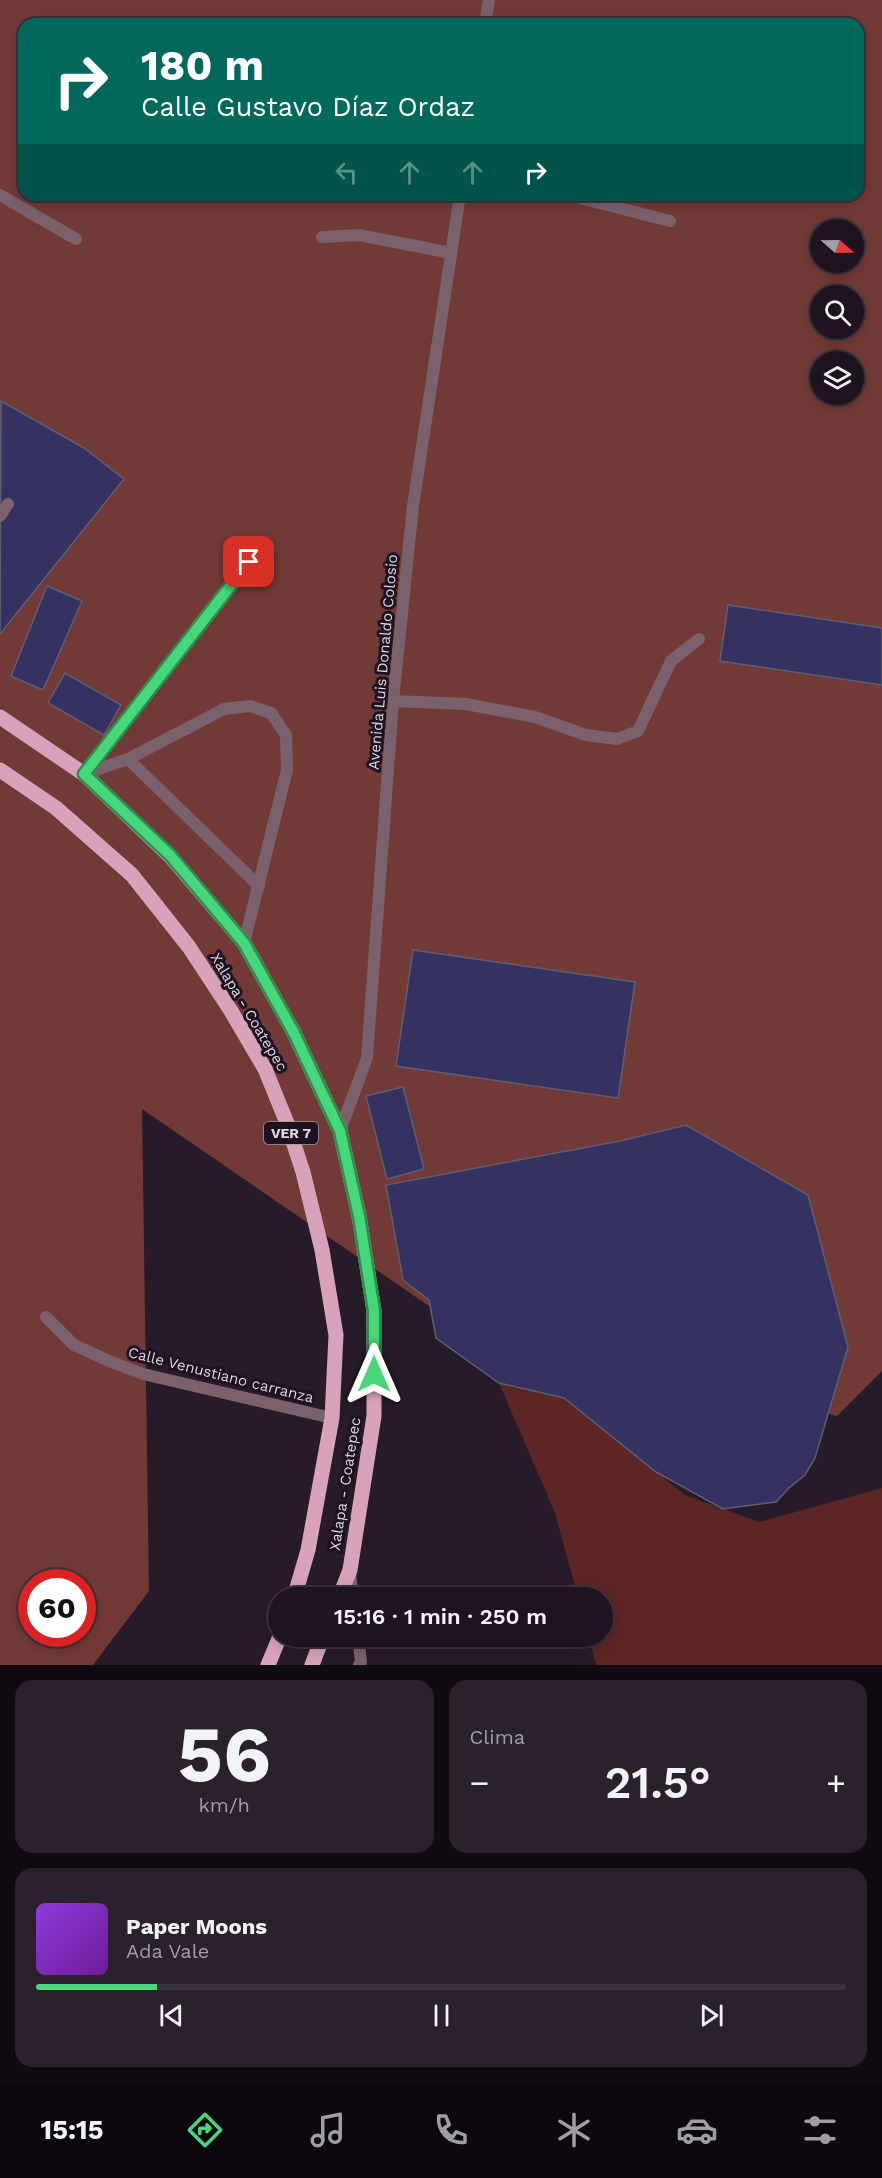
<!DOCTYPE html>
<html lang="es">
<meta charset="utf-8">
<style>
:root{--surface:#1d1420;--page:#2a212d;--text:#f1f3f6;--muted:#a09ea5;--line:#3b333e;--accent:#46d77a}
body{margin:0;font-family:"Work Sans",sans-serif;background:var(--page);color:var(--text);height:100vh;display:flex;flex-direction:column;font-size:22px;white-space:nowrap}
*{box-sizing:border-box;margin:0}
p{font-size:20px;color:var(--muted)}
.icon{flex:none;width:33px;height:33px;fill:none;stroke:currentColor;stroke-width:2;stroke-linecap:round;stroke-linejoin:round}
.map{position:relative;height:1665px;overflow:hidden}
.side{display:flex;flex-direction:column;gap:15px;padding:15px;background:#100b12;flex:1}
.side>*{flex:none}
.hud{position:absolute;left:18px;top:18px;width:846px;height:183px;border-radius:18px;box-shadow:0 3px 15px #0003,0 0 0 2px var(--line);background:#00695c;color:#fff;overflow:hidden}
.needle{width:39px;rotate:110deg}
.controls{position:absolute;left:810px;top:219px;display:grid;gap:12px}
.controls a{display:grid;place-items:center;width:54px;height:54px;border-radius:50%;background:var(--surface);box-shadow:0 3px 15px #0003,0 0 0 2px var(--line);font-size:30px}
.speed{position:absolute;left:18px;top:1569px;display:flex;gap:12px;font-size:30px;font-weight:700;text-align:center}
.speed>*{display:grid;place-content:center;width:78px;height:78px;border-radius:50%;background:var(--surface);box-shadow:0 3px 15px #0003,0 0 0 2px var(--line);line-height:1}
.speed .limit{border:9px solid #d22;background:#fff;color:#111}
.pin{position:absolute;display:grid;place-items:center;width:51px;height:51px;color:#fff;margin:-26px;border-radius:12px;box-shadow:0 3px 9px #0006}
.me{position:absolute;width:66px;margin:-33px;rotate:0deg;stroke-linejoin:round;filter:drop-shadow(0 0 4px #0008)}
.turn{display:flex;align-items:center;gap:21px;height:126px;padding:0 24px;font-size:27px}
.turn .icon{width:78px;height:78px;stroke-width:2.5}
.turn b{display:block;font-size:42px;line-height:51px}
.lanes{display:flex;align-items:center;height:57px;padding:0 24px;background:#0003;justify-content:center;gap:30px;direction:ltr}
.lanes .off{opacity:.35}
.big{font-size:45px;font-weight:600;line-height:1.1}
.side .card{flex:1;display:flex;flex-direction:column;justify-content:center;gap:9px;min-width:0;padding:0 21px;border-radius:18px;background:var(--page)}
.side .dial{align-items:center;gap:0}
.dial b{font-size:78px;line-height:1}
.song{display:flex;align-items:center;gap:18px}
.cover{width:72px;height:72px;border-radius:9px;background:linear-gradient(135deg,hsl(270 70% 55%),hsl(280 70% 35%))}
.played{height:6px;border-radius:3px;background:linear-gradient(90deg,var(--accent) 15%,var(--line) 15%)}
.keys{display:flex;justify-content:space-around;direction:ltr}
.heat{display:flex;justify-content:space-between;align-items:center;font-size:33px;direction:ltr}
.side .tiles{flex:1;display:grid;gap:15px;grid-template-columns:1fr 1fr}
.card:last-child{grid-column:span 2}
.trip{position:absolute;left:268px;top:1587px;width:345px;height:60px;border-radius:30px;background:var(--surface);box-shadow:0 3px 15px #0003,0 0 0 2px var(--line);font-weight:600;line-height:60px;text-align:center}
.tab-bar{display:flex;height:96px;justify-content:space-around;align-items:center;background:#0c080d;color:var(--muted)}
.tab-bar .icon{width:42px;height:42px}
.tab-bar .selected{color:var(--accent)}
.tab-bar b{font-size:27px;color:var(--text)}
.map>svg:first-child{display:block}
.green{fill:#5c2624}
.forest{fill:#723a36;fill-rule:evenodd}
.building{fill:#353261;stroke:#5e5e73;stroke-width:1.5}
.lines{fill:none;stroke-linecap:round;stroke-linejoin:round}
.lane{stroke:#7b616c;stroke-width:12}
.street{stroke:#7b616c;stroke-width:12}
.primary{stroke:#d8a3ba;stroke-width:15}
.route-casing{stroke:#2e8c4f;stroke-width:15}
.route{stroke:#46d77a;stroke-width:10}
.labels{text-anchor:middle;stroke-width:6;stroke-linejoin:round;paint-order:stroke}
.shield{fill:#1d1220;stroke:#a59ca7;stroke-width:1.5}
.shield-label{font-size:14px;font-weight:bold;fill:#dfd7e1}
.street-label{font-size:15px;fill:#dfd7e1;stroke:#1d1220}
</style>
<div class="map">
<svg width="882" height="1665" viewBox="0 0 882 1665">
<rect width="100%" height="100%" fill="#271b2a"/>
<!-- green -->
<polygon class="green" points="499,1383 564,1398 685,1495 759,1522 882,1488 882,1665 596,1665 589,1637 603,1636 603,1598 578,1597 555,1513"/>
<!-- forest -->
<path class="forest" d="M 0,0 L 882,0 L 882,1371 L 837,1416 L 429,1306 L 142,1109 L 149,1591 L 93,1665 L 0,1665 ZM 24,24 L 858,24 L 858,195 L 24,195 ZM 820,230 L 854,230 L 854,262 L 820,262 ZM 820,296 L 854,296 L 854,328 L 820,328 ZM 820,362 L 854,362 L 854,394 L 820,394 ZM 32,1582 L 82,1582 L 82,1634 L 32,1634 Z"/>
<!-- building -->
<g class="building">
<polygon points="1,401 84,448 124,479 0,634"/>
<polygon points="47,586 82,601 43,690 11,676"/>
<polygon points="728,605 882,628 882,685 720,661"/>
<polygon points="65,673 121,705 104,735 48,703"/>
<polygon points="413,950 635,982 618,1098 396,1066"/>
<polygon points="403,1087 424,1169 387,1179 366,1096"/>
<polygon points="686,1125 808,1195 848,1347 815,1458 805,1475 789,1488 776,1502 723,1509 656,1472 564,1398 499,1383 436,1338 429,1300 403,1280 386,1185 620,1141"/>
</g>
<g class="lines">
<!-- lane -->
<g class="lane">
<polyline points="128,759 259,886"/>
<polyline points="84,774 128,759 224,709 250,706 271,713 286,735 287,770 244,943"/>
<polyline points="350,1572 353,1598"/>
<polyline points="358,1636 361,1662 359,1665"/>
</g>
<!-- street -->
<g class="street">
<polyline points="485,24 489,0"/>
<polyline points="0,195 76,239"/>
<polyline points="568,195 670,221"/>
<polyline points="322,237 359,235 451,253"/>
<polyline points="0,516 8,504"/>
<polyline points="393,701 466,704 535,717 586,735 617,739 638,731 671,661 699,639"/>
<polyline points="84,774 249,562"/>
<polyline points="340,1131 367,1058 393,701 413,506 460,195"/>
<polyline points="46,1317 74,1345 109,1361 143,1374 332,1418"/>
</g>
<!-- primary -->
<g class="primary">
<polyline points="0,717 84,774 170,856 244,943 294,1033 340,1131 359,1216 374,1311 374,1416 350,1570 339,1598"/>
<polyline points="0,770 56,808 132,875 189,947 231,1011 265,1069 287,1123 303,1172 322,1250 336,1335 332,1418 308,1550 294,1598"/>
<polyline points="268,1665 280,1636"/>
<polyline points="312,1665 323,1636"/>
</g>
</g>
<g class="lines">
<!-- route casing -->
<g class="route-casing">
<polyline id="route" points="249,562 84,774 170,855 244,943 294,1033 340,1131 359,1216 374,1311 374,1374"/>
</g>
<!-- route -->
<use href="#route" class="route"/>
</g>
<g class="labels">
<!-- shield labels -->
<rect class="shield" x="264" y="1122" width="54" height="22" rx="4.5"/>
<g class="shield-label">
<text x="291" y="1138">VER 7</text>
</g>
<!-- street labels -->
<g class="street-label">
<text transform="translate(383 662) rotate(-85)" y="5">Avenida Luis Donaldo Colosio</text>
<text transform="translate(249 1012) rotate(59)" y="5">Xalapa - Coatepec</text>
<text transform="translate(221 1375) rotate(14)" y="5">Calle Venustiano carranza</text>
<text transform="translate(345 1484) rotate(-81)" y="5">Xalapa - Coatepec</text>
</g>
</g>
</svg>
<div class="controls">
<a><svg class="needle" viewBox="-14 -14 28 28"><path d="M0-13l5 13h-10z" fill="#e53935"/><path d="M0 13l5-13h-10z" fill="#a09ea5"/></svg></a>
<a><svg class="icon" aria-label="search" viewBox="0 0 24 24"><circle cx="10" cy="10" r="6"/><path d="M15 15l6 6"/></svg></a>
<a><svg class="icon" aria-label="layers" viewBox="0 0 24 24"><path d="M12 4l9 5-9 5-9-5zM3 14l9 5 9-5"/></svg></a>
</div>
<div class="speed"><div class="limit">60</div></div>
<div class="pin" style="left:249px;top:562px;background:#d93025"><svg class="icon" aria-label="arrive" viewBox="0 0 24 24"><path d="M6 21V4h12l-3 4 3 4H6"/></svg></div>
<svg class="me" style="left:374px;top:1374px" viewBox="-20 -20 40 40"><path d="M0-17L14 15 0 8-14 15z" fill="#46d77a" stroke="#fff" stroke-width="4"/></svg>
<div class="trip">15:16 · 1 min · 250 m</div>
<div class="hud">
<div class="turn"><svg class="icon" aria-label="right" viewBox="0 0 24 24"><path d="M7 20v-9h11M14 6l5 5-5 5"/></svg><div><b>180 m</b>Calle Gustavo Díaz Ordaz</div></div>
<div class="lanes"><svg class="icon off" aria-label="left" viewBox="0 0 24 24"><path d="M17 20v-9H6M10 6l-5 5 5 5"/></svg><svg class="icon off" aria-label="ahead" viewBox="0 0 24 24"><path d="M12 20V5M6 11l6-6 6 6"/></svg><svg class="icon off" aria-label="ahead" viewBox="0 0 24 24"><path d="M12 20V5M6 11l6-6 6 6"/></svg><svg class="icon" aria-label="right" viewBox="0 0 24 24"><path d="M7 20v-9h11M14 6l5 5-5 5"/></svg></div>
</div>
</div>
<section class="side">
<div class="tiles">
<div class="card dial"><b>56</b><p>km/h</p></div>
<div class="card"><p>Clima</p>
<div class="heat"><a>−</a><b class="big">21.5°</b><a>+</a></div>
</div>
<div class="card">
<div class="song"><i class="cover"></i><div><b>Paper Moons</b><p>Ada Vale</p></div></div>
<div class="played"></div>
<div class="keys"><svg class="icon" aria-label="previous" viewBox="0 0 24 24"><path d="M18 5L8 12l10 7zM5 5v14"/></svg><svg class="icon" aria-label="pause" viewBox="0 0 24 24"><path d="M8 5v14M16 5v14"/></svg><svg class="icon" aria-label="next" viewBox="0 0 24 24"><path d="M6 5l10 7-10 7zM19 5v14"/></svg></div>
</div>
</div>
</section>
<nav class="tab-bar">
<b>15:15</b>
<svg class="icon selected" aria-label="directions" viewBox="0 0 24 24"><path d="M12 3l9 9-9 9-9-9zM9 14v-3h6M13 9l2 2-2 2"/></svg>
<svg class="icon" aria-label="music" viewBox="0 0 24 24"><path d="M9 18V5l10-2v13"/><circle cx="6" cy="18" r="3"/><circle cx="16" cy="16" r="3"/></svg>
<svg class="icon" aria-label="phone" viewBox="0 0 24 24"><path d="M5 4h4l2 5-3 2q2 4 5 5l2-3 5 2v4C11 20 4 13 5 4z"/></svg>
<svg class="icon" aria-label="climate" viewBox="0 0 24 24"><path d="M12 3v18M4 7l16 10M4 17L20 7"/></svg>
<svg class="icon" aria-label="car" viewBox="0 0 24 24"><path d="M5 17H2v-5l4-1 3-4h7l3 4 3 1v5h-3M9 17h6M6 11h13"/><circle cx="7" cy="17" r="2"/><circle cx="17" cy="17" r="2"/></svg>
<svg class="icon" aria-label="filters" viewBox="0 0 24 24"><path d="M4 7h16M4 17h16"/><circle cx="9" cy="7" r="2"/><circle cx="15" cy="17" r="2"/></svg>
</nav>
